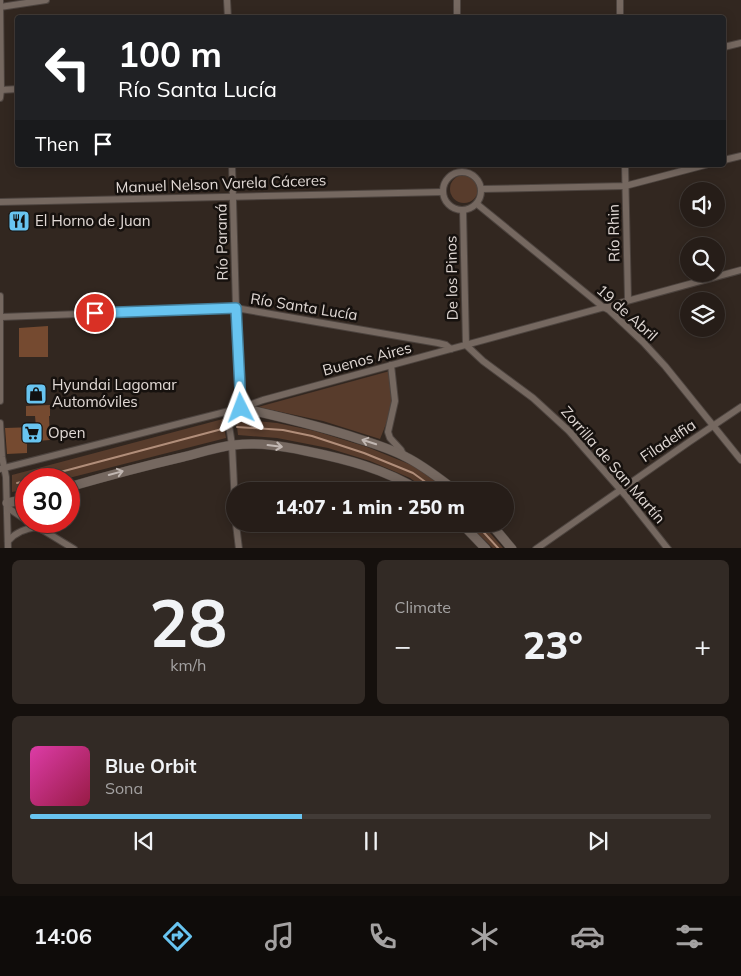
<!DOCTYPE html>
<meta charset="utf-8">
<style>
:root{--surface:#261d18;--page:#322a25;--text:#f1f3f6;--muted:#a4a2a2;--line:#423b37;--accent:#68c4f0}
body{margin:0;font-family:Mulish,sans-serif;background:var(--page);color:var(--text);height:100vh;display:flex;flex-direction:column;font-size:19px;white-space:nowrap}
*{box-sizing:border-box;margin:0}
p{font-size:16px;color:var(--muted)}
.icon{flex:none;width:28px;height:28px;fill:none;stroke:currentColor;stroke-width:2;stroke-linecap:round;stroke-linejoin:round}
.map{position:relative;height:548px;overflow:hidden}
.sheet{display:flex;flex-direction:column;gap:12px;padding:12px;background:#15100d;flex:1}
.sheet>*{flex:none}
.banner{position:absolute;left:15px;top:15px;width:711px;height:152px;border-radius:5px;box-shadow:0 2px 12px #0003,0 0 0 1px var(--line);background:#202124;color:#fff;overflow:hidden}
.fabs{position:absolute;left:680px;top:182px;display:grid;gap:10px}
.fabs a{display:grid;place-items:center;width:45px;height:45px;border-radius:50%;background:var(--surface);box-shadow:0 2px 12px #0003,0 0 0 1px var(--line);font-size:25px}
.speed{position:absolute;left:15px;top:468px;display:flex;gap:10px;font-size:25px;font-weight:700;text-align:center}
.speed>*{display:grid;place-content:center;width:65px;height:65px;border-radius:50%;background:var(--surface);box-shadow:0 2px 12px #0003,0 0 0 1px var(--line);line-height:1}
.speed .limit{border:8px solid #d22;background:#fff;color:#111}
.pin{position:absolute;display:grid;place-items:center;width:42px;height:42px;color:#fff;margin:-21px;border:2px solid #fff;border-radius:50%;box-shadow:0 1px 5px #0007}
.me{position:absolute;width:55px;margin:-28px;rotate:357deg;stroke-linejoin:round;filter:drop-shadow(0 0 4px #0008)}
.turn{display:flex;align-items:center;gap:18px;height:105px;padding:0 20px;font-size:22px}
.turn .icon{width:65px;height:65px;stroke-width:2.5}
.turn b{display:block;font-size:35px;line-height:42px}
.then{display:flex;align-items:center;height:48px;padding:0 20px;background:#0003;gap:10px;font-size:19px}
.big{font-size:38px;font-weight:800;line-height:1.1}
.sheet .tile{flex:1;display:flex;flex-direction:column;justify-content:center;gap:8px;min-width:0;padding:0 18px;border-radius:8px;background:var(--page)}
.sheet .dial{align-items:center;gap:0}
.dial b{font-size:65px;line-height:1}
.song{display:flex;align-items:center;gap:15px}
.cover{width:60px;height:60px;border-radius:8px;background:linear-gradient(135deg,hsl(320 70% 55%),hsl(340 70% 35%))}
.played{height:5px;border-radius:2px;background:linear-gradient(90deg,var(--accent) 40%,var(--line) 40%)}
.keys{display:flex;justify-content:space-around;direction:ltr}
.heat{display:flex;justify-content:space-between;align-items:center;font-size:28px;direction:ltr}
.sheet .tiles{flex:1;display:grid;gap:12px;grid-template-columns:1fr 1fr}
.tile:last-child{grid-column:span 2}
.trip{position:absolute;left:226px;top:482px;width:288px;height:50px;border-radius:25px;background:var(--surface);box-shadow:0 2px 12px #0003,0 0 0 1px var(--line);font-weight:800;line-height:50px;text-align:center}
.tabs{display:flex;height:80px;justify-content:space-around;align-items:center;background:#0f0c0a;color:var(--muted)}
.tabs .icon{width:35px;height:35px}
.tabs .current{color:var(--accent)}
.tabs b{font-size:22px;color:var(--text)}
.map>svg:first-child{display:block}
.green{fill:#583c2c}
.lines{fill:none;stroke-linecap:round;stroke-linejoin:round}
.stream{stroke:#b18e7a;stroke-width:2}
.building{fill:#754a30}
.street-casing{stroke:#4d443f;stroke-width:8}
.secondary-casing{stroke:#4d443f;stroke-width:10}
.street{stroke:#756860;stroke-width:6}
.secondary{stroke:#756860;stroke-width:9}
.oneway{stroke:#c1b7b2}
.route-casing{stroke:#447f9c;stroke-width:12}
.route{stroke:#68c4f0;stroke-width:9}
.labels{text-anchor:middle;stroke-width:5;stroke-linejoin:round;paint-order:stroke}
.street-label{font-size:15px;fill:#e1d9d5;stroke:#16110e}
.poi-label{font-size:15px;fill:#e1d9d5;stroke:#16110e;text-anchor:start}
</style>
<div class="map">
<svg width="741" height="549" viewBox="0 0 741 549">
<rect width="100%" height="100%" fill="#322720"/>
<!-- green -->
<g class="green">
<circle cx="464" cy="189" r="14"/>
<polygon points="390,371 394,404 380,439 323,421 258,407"/>
<polygon points="223,419 226,438 65,479 26,479 26,489 12,492 12,475"/>
<polygon points="236,419 277,423 315,431 367,447 414,466 449,491 428,491 410,478 370,461 328,448 277,438 238,435"/>
<polygon points="468,524 482,524 503,548 493,548"/>
</g>
<g class="lines">
<!-- stream -->
<g class="stream">
<polyline points="237,427 283,430 312,436 364,453 413,473 438,491"/>
<polyline points="34,479 222,429"/>
<polyline points="17,483 26,481"/>
<polyline points="476,524 499,549"/>
</g>
</g>
<!-- building -->
<g class="building">
<polygon points="48,326 48,357 19,357 19,328"/>
<polygon points="50,405 50,416 49,416 50,440 37,441 37,438 27,439 27,453 7,454 5,428 36,427 35,416 26,416 26,406"/>
</g>
<g class="lines">
<!-- street casing -->
<g class="street-casing">
<g id="street">
<polyline points="227,0 228,18"/>
<polyline points="457,0 457,18"/>
<polyline points="620,0 620,18"/>
<polyline points="0,7 46,0"/>
<polyline points="724,47 741,43"/>
<polyline points="0,90 18,89"/>
<polyline points="0,98 1,90 0,0"/>
<polyline points="724,160 741,156"/>
<polyline points="232,165 236,308 241,408"/>
<polyline points="625,165 628,300"/>
<circle cx="462" cy="191" r="19"/>
<polyline points="481,189 625,186 705,165"/>
<polyline points="0,202 443,192"/>
<polyline points="477,204 603,307 609,310 643,342 665,366 741,460"/>
<polyline points="463,210 466,345 483,361 533,398 569,431 626,496 668,549"/>
<polyline points="0,296 0,401"/>
<polyline points="1,317 236,308 438,343 446,345 451,349"/>
<polyline points="391,365 395,401 388,432 390,438 401,450 404,456"/>
<polyline points="227,412 232,445 235,505"/>
<polyline points="0,423 2,457 6,477 8,549"/>
<polyline points="0,469 241,408 263,400 741,270"/>
<polyline points="8,508 26,520"/>
<polyline points="28,521 74,549"/>
<polyline points="236,524 239,549"/>
<path d="M 8,541 C 16,532 25,529 37,527"/>
<polyline points="536,549 689,442 741,407"/>
</g>
</g>
<!-- secondary casing -->
<g class="secondary-casing">
<g id="secondary">
<path d="M 241,408 C 281,417 320,426 359,439 C 375,444 391,449 406,457 C 424,466 440,479 456,491"/>
<path d="M 69,487 C 107,476 144,466 183,457 C 199,453 217,447 234,445 C 259,442 282,446 306,451 C 346,459 385,469 420,491"/>
<polyline points="7,503 26,499"/>
<polyline points="462,524 486,549"/>
<polyline points="491,524 512,549"/>
</g>
</g>
<!-- street -->
<use href="#street" class="street"/>
<!-- secondary -->
<use href="#secondary" class="secondary"/>
</g>
<!-- one-way arrows -->
<defs><path id="oneway-shaft" d="M-6 0H5M1.5-3L5.5 0L1.5 3" fill="none" stroke-width="1.6" stroke-linecap="round" stroke-linejoin="round" transform="scale(1.25)"/></defs>
<g class="oneway">
<use href="#oneway-shaft" transform="translate(369 442) rotate(-162)"/>
<use href="#oneway-shaft" transform="translate(275 446) rotate(7)"/>
<use href="#oneway-shaft" transform="translate(116 473) rotate(-15)"/>
</g>
<g class="lines">
<!-- route casing -->
<g class="route-casing">
<polyline id="route" points="95,313 236,308 241,408"/>
</g>
<!-- route -->
<use href="#route" class="route"/>
</g>
<!-- icons -->
<defs>
<g id="restaurant-square" transform="scale(1.125)"><rect x="-9" y="-9" width="18" height="18" rx="4" fill="#68c4f0" stroke="#16110e"/><path d="M-5-6h1v4h1v-4h1v4h1v-4h1v5L-1.5 .5V6h-2V.5L-5-1ZM5-6V6H3V1.5H1.5Q1.5-4 5-6Z" fill="#111"/></g>
<g id="shop-square" transform="scale(1.125)"><rect x="-9" y="-9" width="18" height="18" rx="4" fill="#68c4f0" stroke="#16110e"/><path d="M-5-2.5h2.3a2.7 3.5 0 0 1 5.4 0H5L5.5 6h-11ZM-1.5-2.5h3a1.5 2.3 0 0 0-3 0Z" fill="#111"/></g>
<g id="supermarket-square" transform="scale(1.125)"><rect x="-9" y="-9" width="18" height="18" rx="4" fill="#68c4f0" stroke="#16110e"/><path d="M-6-5.5h2.5l.6 2H6L4.5 2H-2.5L-4.4-4H-6ZM-1.5 3.2a1.3 1.3 0 1 0 .1 0ZM3 3.2a1.3 1.3 0 1 0 .1 0Z" fill="#111"/></g>
</defs>
<g fill-rule="evenodd">
<use href="#restaurant-square" x="19" y="221"/>
<use href="#shop-square" x="36" y="394"/>
<use href="#supermarket-square" x="32" y="433"/>
</g>
<g class="labels">
<!-- street labels -->
<g class="street-label">
<text transform="translate(221 184) rotate(-2)" y="5">Manuel Nelson Varela Cáceres</text>
<text transform="translate(614 233) rotate(-91)" y="5">Río Rhin</text>
<text transform="translate(222 242) rotate(-91)" y="5">Río Paraná</text>
<text transform="translate(452 278) rotate(-91)" y="5">De los Pinos</text>
<text transform="translate(304 307) rotate(9)" y="5">Río Santa Lucía</text>
<text transform="translate(627 313) rotate(42)" y="5">19 de Abril</text>
<text transform="translate(367 359) rotate(-15)" y="5">Buenos Aires</text>
<text transform="translate(668 441) rotate(-34)" y="5">Filadelfia</text>
<text transform="translate(613 465) rotate(49)" y="5">Zorrilla de San Martín</text>
</g>
<!-- poi labels -->
<g class="poi-label">
<text x="35" y="226">El Horno de Juan</text>
<text x="52" y="390">Hyundai Lagomar<tspan x="52" dy="17">Automóviles</tspan></text>
<text x="48" y="438">Open</text>
</g>
</g>
</svg>
<div class="fabs">
<a><svg class="icon" aria-label="sound" viewBox="0 0 24 24"><path d="M4 9h4l5-4v14l-5-4H4zM17 9q2 3 0 6"/></svg></a>
<a><svg class="icon" aria-label="search" viewBox="0 0 24 24"><circle cx="10" cy="10" r="6"/><path d="M15 15l6 6"/></svg></a>
<a><svg class="icon" aria-label="layers" viewBox="0 0 24 24"><path d="M12 4l9 5-9 5-9-5zM3 14l9 5 9-5"/></svg></a>
</div>
<div class="speed"><div class="limit">30</div></div>
<div class="pin" style="left:95px;top:313px;background:#d93025"><svg class="icon" aria-label="arrive" viewBox="0 0 24 24"><path d="M6 21V4h12l-3 4 3 4H6"/></svg></div>
<svg class="me" style="left:241px;top:408px" viewBox="-20 -20 40 40"><path d="M0-17L14 15 0 8-14 15z" fill="#68c4f0" stroke="#fff" stroke-width="4"/></svg>
<div class="trip">14:07 · 1 min · 250 m</div>
<div class="banner">
<div class="turn"><svg class="icon" aria-label="left" viewBox="0 0 24 24"><path d="M17 20v-9H6M10 6l-5 5 5 5"/></svg><div><b>100 m</b>Río Santa Lucía</div></div>
<div class="then">Then<svg class="icon" aria-label="arrive" viewBox="0 0 24 24"><path d="M6 21V4h12l-3 4 3 4H6"/></svg></div>
</div>
</div>
<section class="sheet">
<div class="tiles">
<div class="tile dial"><b>28</b><p>km/h</p></div>
<div class="tile"><p>Climate</p>
<div class="heat"><a>−</a><b class="big">23°</b><a>+</a></div>
</div>
<div class="tile">
<div class="song"><i class="cover"></i><div><b>Blue Orbit</b><p>Sona</p></div></div>
<div class="played"></div>
<div class="keys"><svg class="icon" aria-label="previous" viewBox="0 0 24 24"><path d="M18 5L8 12l10 7zM5 5v14"/></svg><svg class="icon" aria-label="pause" viewBox="0 0 24 24"><path d="M8 5v14M16 5v14"/></svg><svg class="icon" aria-label="next" viewBox="0 0 24 24"><path d="M6 5l10 7-10 7zM19 5v14"/></svg></div>
</div>
</div>
</section>
<nav class="tabs">
<b>14:06</b>
<svg class="icon current" aria-label="directions" viewBox="0 0 24 24"><path d="M12 3l9 9-9 9-9-9zM9 14v-3h6M13 9l2 2-2 2"/></svg>
<svg class="icon" aria-label="music" viewBox="0 0 24 24"><path d="M9 18V5l10-2v13"/><circle cx="6" cy="18" r="3"/><circle cx="16" cy="16" r="3"/></svg>
<svg class="icon" aria-label="phone" viewBox="0 0 24 24"><path d="M5 4h4l2 5-3 2q2 4 5 5l2-3 5 2v4C11 20 4 13 5 4z"/></svg>
<svg class="icon" aria-label="climate" viewBox="0 0 24 24"><path d="M12 3v18M4 7l16 10M4 17L20 7"/></svg>
<svg class="icon" aria-label="car" viewBox="0 0 24 24"><path d="M5 17H2v-5l4-1 3-4h7l3 4 3 1v5h-3M9 17h6M6 11h13"/><circle cx="7" cy="17" r="2"/><circle cx="17" cy="17" r="2"/></svg>
<svg class="icon" aria-label="filters" viewBox="0 0 24 24"><path d="M4 7h16M4 17h16"/><circle cx="9" cy="7" r="2"/><circle cx="15" cy="17" r="2"/></svg>
</nav>
